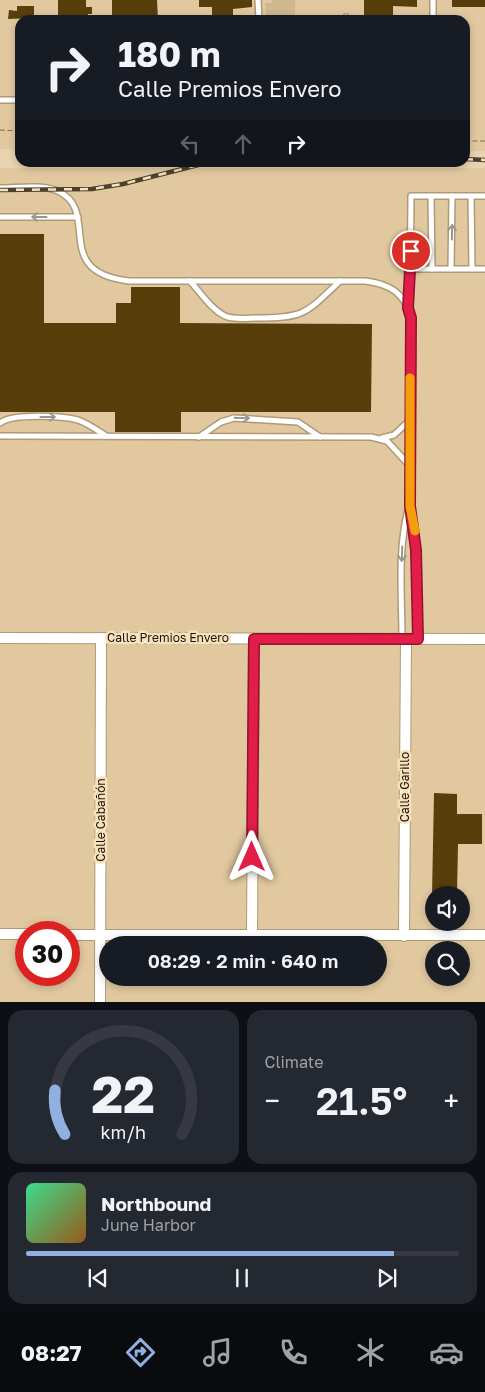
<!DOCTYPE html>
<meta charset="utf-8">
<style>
:root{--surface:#171b24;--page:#242831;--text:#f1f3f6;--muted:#9ea1a6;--line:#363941;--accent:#8fb0e1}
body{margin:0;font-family:"Golos Text",sans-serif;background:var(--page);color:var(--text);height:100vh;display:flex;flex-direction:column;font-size:19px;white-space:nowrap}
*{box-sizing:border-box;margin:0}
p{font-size:16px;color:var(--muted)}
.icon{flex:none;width:28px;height:28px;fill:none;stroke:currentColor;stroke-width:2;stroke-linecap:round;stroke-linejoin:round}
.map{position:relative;height:1002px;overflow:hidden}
.drawer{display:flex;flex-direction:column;gap:8px;padding:8px;background:#0d0f14;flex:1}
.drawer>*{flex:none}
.banner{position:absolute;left:15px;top:15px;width:455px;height:152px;border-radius:15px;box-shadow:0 2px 8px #0003;background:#171b24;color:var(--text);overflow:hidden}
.buttons{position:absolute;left:425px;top:886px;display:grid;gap:10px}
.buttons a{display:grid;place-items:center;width:45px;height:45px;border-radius:50%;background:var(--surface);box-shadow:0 2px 8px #0003;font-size:25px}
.speed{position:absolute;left:15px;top:921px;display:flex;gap:10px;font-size:25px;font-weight:700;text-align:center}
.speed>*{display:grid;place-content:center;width:65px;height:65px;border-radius:50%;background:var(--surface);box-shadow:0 2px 8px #0003;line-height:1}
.speed .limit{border:8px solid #d22;background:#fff;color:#111}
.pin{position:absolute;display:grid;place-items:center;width:42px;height:42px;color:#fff;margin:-21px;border:2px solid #fff;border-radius:50%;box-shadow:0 1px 5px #0007}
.me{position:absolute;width:55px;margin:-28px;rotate:0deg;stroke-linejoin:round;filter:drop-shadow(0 0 4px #0008)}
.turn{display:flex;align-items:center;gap:18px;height:105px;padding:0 20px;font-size:22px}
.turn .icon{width:65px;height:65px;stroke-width:2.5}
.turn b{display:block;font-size:35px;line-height:42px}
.lanes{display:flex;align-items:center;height:48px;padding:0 20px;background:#0003;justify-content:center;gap:25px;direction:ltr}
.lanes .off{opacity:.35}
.big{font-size:38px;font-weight:600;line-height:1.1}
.drawer .tile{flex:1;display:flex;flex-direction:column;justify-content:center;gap:8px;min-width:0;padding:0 18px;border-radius:15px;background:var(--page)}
.drawer .dial{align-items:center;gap:0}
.dial svg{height:130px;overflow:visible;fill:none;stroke:var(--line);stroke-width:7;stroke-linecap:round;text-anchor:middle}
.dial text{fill:var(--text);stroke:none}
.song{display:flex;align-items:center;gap:15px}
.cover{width:60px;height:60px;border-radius:8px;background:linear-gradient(135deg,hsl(150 70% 55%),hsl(30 70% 35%))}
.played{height:5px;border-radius:2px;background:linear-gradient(90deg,var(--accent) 85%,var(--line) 85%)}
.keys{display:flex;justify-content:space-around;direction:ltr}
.heat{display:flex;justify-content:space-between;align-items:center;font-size:28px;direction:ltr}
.drawer .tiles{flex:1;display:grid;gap:8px;grid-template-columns:1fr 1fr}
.tile:last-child{grid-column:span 2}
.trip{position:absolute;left:99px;top:936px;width:288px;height:50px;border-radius:25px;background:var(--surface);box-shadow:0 2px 8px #0003;font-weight:600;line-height:50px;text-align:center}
.menu{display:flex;height:80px;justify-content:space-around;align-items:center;background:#090b0e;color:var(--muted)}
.menu .icon{width:35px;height:35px}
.menu .active{color:var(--accent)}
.menu b{font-size:22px;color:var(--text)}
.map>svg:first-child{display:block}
.built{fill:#e1c89f;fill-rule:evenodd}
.green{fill:#cfb790}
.building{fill:#583e0a}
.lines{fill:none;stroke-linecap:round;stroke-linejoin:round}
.service-casing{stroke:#ae9a78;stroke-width:8}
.minor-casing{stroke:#ae9a78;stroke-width:12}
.path{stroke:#7e6f58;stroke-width:1;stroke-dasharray:5 2.5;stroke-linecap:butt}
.service{stroke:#fff;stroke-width:5}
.minor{stroke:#fff;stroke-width:10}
.rail-casing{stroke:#4c402e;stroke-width:4.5}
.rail{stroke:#f7e1bd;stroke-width:2.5;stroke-dasharray:8;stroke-linecap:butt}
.oneway{stroke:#99958f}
.route-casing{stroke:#92132f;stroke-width:12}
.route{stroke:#e11d48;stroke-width:9}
.slow{stroke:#f59e0b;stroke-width:9}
.labels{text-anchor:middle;stroke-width:5;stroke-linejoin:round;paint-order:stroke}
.street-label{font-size:12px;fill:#1c1407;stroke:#f7e1bd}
</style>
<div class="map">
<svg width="485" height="1002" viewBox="0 0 485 1002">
<rect width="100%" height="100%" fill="#e9d3b0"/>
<!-- built -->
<g class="built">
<polygon points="0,0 485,0 485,151 465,151 465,20 20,20 20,150 0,149"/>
<path d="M 0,168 L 485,168 L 485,1002 L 0,1002 ZM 434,895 L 461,895 L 461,922 L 434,922 ZM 26,932 L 69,932 L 69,975 L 26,975 ZM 108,945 L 378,945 L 378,978 L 108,978 ZM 434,950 L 461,950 L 461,978 L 434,978 Z"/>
</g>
<!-- green -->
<polygon class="green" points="272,0 295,0 295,19 266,20 265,3 272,3"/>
<!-- building -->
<g class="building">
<polygon points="58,0 86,0 86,7 92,7 92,14 88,14 87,17 58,18"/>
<polygon points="112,0 157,0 158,20 112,18"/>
<polygon points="199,0 252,0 252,7 233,9 233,20 212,20 212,7 199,7"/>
<polygon points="364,0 417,0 417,7 393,6 393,20 364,20"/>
<rect x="452" y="0" width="33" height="7"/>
<polygon points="17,6 34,6 34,18 8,19 9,10 17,11"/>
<polygon points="0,234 44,234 44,323 116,323 116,303 131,303 131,287 180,287 180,323 372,324 371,412 181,412 181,432 115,432 115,412 0,412"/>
<polygon points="434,793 457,794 457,814 482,814 482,844 458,844 457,895 432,895"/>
</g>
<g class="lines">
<!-- service casing -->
<g class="service-casing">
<g id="service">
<polyline points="258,0 259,20"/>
<polyline points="433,0 433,20"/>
<polyline points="346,17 346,20"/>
<polyline points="0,100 20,100"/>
<path d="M 0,188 C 17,188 42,184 58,191 C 102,212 50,272 129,281 L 365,281 C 390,284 405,293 411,318 L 410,506 L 416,550 L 418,639"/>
<polyline points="431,196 432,269"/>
<polyline points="471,196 472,269"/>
<polyline points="0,217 78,217"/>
<polyline points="411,269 485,269"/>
<polyline points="451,269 452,196"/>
<path d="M 190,281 C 200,292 211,309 225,316 C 234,320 247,318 256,318 C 305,318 305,314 340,281"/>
<polyline points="408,307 410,297 411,196 485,196"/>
<path d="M 0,423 C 12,413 64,416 78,420 C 89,424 97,430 106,436"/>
<polyline points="0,436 371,437 387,441 410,466"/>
<polyline points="199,437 221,422 234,418 298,422 320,437"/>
<polyline points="382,438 394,435 410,420"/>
<path d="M 402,639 C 402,595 397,549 409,506"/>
</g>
</g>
<!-- minor casing -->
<g class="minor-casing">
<g id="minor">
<polyline points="0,638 485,639"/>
<polyline points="0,934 26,934"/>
<polyline points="69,935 485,935"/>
<polyline points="252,935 254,639"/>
<polyline points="404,936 406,639"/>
<polyline points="100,1002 101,638"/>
</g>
</g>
<!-- path -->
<g class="path">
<polyline points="0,130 20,131"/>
<polyline points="465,141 485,141"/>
</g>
<!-- service -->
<use href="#service" class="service"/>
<!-- minor -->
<use href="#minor" class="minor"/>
<!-- rail casing -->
<g class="rail-casing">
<g id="rail">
<polyline points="465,159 485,160"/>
<polyline points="0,190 92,189 123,184 210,162"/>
</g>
</g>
<!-- rail -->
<use href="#rail" class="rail"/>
</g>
<!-- one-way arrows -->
<defs><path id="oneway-shaft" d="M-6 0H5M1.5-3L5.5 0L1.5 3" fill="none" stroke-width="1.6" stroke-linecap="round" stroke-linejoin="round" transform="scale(1.25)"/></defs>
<g class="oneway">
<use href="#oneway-shaft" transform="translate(39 217) rotate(-180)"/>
<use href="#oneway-shaft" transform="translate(452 232) rotate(-89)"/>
<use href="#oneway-shaft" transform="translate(48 417)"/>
<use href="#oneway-shaft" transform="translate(242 418) rotate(2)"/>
<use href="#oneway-shaft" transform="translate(402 554) rotate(92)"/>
</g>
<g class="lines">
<!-- route casing -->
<g class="route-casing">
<polyline id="route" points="252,857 254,639 418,639 416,550 410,506 411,318 408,308 411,251"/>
</g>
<!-- route -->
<use href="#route" class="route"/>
<!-- slow -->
<polyline class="slow" points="410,378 410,506 415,531"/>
</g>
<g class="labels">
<!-- street labels -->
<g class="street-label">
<text x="168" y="642">Calle Premios Envero</text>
<text transform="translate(405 787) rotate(-90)" y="4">Calle Garillo</text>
<text transform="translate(101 820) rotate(-90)" y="4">Calle Cabañón</text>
</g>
</g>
</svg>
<div class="buttons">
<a><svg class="icon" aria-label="sound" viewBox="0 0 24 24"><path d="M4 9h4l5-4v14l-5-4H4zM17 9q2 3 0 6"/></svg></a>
<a><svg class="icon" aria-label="search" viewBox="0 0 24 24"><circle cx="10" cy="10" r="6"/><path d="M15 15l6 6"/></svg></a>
</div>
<div class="speed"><div class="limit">30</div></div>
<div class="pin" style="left:411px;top:251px;background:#d93025"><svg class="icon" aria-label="arrive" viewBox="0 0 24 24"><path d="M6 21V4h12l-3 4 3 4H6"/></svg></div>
<svg class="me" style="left:252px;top:857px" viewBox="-20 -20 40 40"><path d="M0-17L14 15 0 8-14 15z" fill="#e11d48" stroke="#fff" stroke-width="4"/></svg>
<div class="trip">08:29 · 2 min · 640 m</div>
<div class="banner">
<div class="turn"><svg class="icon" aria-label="right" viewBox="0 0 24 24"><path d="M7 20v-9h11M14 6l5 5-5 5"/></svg><div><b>180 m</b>Calle Premios Envero</div></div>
<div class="lanes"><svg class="icon off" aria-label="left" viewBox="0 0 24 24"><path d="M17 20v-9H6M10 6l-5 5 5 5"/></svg><svg class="icon off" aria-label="ahead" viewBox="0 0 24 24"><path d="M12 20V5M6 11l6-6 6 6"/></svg><svg class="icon" aria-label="right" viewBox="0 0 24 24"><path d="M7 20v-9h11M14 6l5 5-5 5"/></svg></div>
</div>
</div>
<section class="drawer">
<div class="tiles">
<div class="tile dial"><svg viewBox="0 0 100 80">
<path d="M14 69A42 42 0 1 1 86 69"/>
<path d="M14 69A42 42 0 0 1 8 42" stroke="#8fb0e1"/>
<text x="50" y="56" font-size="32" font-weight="700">22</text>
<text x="50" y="72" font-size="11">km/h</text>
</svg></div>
<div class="tile"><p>Climate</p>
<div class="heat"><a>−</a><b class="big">21.5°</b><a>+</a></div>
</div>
<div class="tile">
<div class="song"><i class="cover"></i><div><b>Northbound</b><p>June Harbor</p></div></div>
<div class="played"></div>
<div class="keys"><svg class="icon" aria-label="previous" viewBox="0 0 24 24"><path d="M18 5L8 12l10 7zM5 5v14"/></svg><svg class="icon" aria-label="pause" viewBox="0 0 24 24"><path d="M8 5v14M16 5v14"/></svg><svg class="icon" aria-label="next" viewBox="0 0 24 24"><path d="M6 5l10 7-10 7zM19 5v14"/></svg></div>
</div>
</div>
</section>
<nav class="menu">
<b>08:27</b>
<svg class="icon active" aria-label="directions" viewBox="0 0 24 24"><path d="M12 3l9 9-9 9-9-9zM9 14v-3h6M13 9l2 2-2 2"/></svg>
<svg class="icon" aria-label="music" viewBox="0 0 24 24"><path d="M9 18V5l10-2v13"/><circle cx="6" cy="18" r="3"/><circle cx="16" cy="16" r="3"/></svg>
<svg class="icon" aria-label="phone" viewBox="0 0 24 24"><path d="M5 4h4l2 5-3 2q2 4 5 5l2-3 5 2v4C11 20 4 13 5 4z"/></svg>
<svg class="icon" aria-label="climate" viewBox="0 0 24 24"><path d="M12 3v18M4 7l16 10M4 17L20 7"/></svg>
<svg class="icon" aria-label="car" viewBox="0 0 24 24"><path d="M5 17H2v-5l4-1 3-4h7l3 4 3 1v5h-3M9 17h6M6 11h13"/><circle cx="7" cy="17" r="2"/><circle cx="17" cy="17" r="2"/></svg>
</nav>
